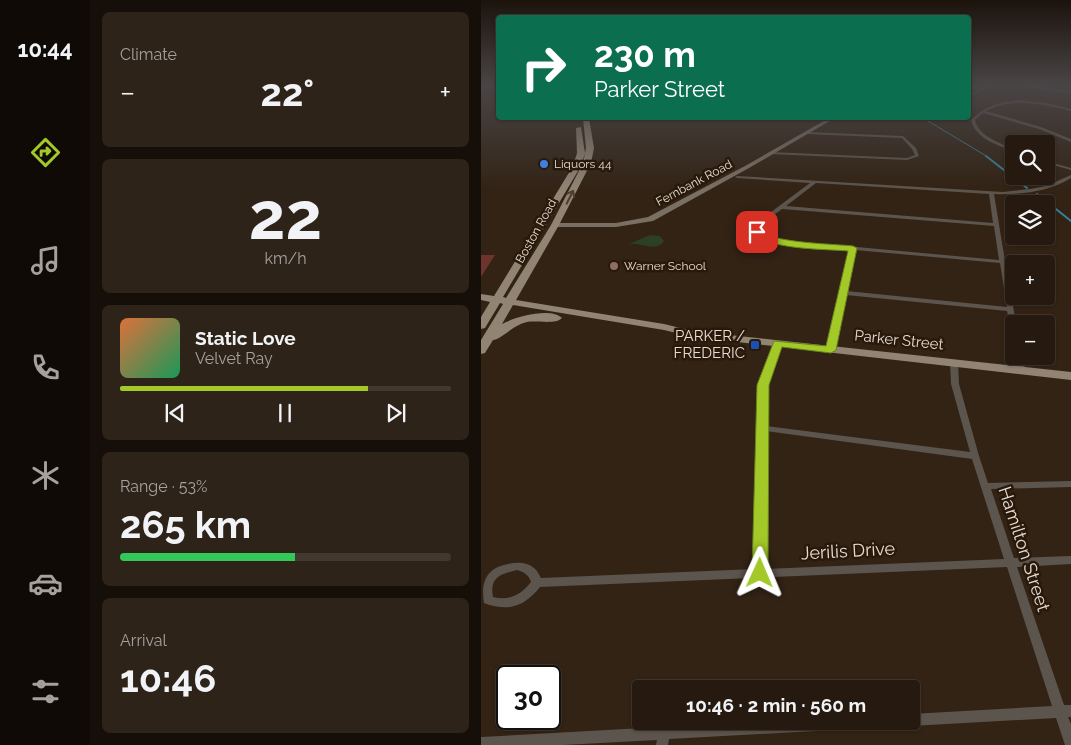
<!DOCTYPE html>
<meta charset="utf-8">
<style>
:root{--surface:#261a10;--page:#2e2319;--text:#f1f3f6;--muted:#a4a19f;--line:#423830;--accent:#a2c928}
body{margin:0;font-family:Raleway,sans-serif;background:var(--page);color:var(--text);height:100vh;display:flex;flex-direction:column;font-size:19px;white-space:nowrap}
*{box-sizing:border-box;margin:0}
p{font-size:16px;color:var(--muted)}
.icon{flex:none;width:28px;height:28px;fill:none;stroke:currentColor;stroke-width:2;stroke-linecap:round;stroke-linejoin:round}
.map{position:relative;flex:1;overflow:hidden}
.panel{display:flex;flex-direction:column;gap:12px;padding:12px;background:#150e09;width:391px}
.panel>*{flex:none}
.banner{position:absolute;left:15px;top:15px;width:475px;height:105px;border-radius:5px;box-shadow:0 1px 4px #0004,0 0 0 1px var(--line);background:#0b6e4f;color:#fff;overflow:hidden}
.buttons{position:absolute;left:524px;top:135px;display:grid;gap:10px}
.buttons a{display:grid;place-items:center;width:50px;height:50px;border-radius:5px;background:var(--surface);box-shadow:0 1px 4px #0004,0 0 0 1px var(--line);font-size:25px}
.speed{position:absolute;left:15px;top:665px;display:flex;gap:10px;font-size:25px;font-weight:700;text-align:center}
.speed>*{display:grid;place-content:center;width:65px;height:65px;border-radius:50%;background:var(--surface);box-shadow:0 1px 4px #0004,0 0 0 1px var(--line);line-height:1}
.speed .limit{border:2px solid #111;border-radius:8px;background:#fff;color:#111}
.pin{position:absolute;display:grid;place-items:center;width:42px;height:42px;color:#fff;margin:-21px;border-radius:10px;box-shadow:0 2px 8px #0006}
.me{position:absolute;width:55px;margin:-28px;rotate:1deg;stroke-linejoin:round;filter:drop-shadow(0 0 4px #0008)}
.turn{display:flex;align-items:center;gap:18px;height:105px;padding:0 15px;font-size:22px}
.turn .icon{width:65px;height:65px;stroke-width:2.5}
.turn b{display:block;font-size:35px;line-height:42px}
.big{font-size:38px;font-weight:700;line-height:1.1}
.panel .widget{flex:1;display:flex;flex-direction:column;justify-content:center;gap:8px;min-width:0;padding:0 18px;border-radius:8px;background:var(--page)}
.panel .dial{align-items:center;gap:0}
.dial b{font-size:65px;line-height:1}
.song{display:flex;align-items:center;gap:15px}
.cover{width:60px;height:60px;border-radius:8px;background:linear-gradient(135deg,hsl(20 70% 55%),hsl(150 70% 35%))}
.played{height:5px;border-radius:2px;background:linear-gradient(90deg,var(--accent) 75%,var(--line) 75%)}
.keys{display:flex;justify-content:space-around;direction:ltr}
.heat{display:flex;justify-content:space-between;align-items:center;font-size:28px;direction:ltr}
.charge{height:8px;border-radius:4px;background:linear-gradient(90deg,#34c759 53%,var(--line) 0)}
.trip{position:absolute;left:151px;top:680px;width:288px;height:50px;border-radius:5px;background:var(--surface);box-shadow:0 1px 4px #0004,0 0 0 1px var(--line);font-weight:700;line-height:50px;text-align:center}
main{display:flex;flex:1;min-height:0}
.dock{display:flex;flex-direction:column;width:90px;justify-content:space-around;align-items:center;background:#0f0a06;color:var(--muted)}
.dock .icon{width:35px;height:35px}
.dock .active{color:var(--accent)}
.dock b{font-size:22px;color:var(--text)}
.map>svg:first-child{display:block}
.green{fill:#2d4025}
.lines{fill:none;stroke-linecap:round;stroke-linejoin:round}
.stream-far1{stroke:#377f9a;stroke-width:1}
.stream{stroke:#377f9a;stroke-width:2}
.building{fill:#6c342c}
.street{fill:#5c554d;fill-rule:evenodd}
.secondary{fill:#7a6f63;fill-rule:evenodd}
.primary{fill:#918473;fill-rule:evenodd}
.oneway{stroke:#4d3e2f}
.route{fill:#a2c928;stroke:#69831a}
.shop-dot{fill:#3f7fe0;stroke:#28190b;stroke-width:2}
.education-dot{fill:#8d6e63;stroke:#28190b;stroke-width:2}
.transit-dot{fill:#1a4fb4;stroke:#28190b;stroke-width:2}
.labels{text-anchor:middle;stroke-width:5;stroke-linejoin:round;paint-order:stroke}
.far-poi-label{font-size:12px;fill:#e5dbd2;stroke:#28190b;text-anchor:start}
.far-street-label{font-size:12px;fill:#e5dbd2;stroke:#28190b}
.poi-label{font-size:15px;fill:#e5dbd2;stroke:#28190b;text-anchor:end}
.street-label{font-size:15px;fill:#e5dbd2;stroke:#28190b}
.near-street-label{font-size:18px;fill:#e5dbd2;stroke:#28190b}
</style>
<main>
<nav class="dock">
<b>10:44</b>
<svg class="icon active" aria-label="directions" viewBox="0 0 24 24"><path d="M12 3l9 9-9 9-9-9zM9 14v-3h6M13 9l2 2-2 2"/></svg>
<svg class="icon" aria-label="music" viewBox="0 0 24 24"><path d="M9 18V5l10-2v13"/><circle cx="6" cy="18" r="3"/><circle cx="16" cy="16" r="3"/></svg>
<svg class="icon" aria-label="phone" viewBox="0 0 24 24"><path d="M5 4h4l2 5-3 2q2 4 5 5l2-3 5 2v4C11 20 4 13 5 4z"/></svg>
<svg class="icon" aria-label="climate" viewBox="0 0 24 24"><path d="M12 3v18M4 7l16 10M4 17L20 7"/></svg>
<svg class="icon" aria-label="car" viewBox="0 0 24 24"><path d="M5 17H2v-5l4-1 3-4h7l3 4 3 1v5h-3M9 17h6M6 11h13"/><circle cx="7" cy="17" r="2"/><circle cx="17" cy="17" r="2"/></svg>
<svg class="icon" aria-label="filters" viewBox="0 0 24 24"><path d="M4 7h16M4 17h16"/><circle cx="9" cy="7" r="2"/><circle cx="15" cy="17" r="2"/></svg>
</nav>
<section class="panel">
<div class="widget"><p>Climate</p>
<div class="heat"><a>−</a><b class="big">22°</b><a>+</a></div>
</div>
<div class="widget dial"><b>22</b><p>km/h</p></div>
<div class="widget">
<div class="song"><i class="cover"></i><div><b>Static Love</b><p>Velvet Ray</p></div></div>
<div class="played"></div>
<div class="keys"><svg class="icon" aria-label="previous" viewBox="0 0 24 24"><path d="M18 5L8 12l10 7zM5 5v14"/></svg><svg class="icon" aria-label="pause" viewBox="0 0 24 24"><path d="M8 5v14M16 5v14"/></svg><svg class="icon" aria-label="next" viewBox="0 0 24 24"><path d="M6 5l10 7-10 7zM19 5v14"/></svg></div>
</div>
<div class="widget"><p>Range · 53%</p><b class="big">265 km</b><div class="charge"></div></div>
<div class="widget"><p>Arrival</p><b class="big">10:46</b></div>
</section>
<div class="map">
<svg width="590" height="745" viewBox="0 0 590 745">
<rect width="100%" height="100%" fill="#322315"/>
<!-- green -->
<path class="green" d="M 169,235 L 179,236 L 183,241 C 174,253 161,242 148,244 Z"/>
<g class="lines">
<!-- stream-far1 -->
<g class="stream-far1">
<polyline points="544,85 590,93"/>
<polyline points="488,96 505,87 504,85"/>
<polyline points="442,118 507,157"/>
</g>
<!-- stream -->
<g class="stream">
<polyline points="505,156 546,188"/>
<polyline points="556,194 590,221"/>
</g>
</g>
<!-- building -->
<polygon class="building" points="0,255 14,255 0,277"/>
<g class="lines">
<!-- street -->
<g class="street">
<path d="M 538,100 L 565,103 L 590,109 L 590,111 C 561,104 532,97 505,111 L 560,127 L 590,139 L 590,142 L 558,129 L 502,113 L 494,120 C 498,137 518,142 532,149 L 532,151 C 516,145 494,138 490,120 C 504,106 519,102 538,100 Z"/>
<polygon points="325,132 422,136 435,148 438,156 426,160 289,154 287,153 289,152 426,158 434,155 431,149 421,138 326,134 325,134"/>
<polygon points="565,161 590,168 590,170 565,163"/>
<path d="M 590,175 L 590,178 C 568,192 538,195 513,194 L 524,261 L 526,262 L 525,263 L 535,324 L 532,324 L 532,326 L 529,324 L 526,311 L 365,295 L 353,350 L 349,352 L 345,350 L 369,250 L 294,243 L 276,237 L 273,229 L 278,221 L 329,183 L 256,178 L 254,177 L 256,176 L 522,192 L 549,189 L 565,186 ZM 335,183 L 508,194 L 512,223 L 305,206 ZM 301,209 L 513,226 L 518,260 L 310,241 L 295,239 L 280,235 L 279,229 L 282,223 ZM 374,250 L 519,263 L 526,307 L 365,291 Z"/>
<path d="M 294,342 L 300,342 L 301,344 L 286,385 L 285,426 L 489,452 L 470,384 L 469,362 L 473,360 L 477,362 L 478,384 L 498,456 L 507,483 L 590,481 L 590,487 L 510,489 L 533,558 L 590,556 L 590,564 L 536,567 L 583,705 L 590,705 L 590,717 L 587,717 L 590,724 L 590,745 L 584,745 L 575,718 L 430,726 L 426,724 L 424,721 L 430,721 L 430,714 L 571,706 L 526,567 L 59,587 C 43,607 27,612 3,603 C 0,584 4,570 23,565 C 33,562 45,561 53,568 C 57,571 58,575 60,578 L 274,569 L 278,385 ZM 285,431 L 491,459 L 523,559 L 284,569 ZM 36,570 C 43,572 48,575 50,582 C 40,595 28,601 12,597 C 8,577 20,574 36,570 Z"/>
<polygon points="534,356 542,356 544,370 543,372 540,372 536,370"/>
<polygon points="286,721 414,721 412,725 408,727 188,739 187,745 175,745 176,740 82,745 0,745 0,737"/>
</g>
<!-- secondary -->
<polygon class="secondary" points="348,118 354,118 268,168 172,221 135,227 74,227 70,225 74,223 135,223 167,217 264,166"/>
<!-- primary -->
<path class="primary" d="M 102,118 L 108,118 L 113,148 L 110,163 L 78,225 L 35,300 L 183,324 L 212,331 L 590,372 L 590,380 L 212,337 L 183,330 L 32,305 L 21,324 C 34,317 69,307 81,318 C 74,325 56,320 46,322 C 32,325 21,339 12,340 L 4,353 L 0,354 L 0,340 L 22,304 L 19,303 L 4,328 L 0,329 L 0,317 L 9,302 L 0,300 L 0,294 L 13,296 L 92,166 L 96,153 L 95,128 L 100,127 L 104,153 L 100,166 L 22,297 L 25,298 L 70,225 L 102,163 L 105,148 Z"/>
</g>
<!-- one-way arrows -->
<defs><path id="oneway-shaft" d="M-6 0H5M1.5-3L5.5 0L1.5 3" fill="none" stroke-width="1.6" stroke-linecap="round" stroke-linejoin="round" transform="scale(1.25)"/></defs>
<use class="oneway" href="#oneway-shaft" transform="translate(89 197) rotate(-63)"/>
<!-- sky -->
<linearGradient id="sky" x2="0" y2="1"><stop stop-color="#1c130c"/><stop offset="0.45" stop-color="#494546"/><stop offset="1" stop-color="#494546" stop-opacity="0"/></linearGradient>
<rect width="590" height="189" fill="url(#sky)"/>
<!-- route -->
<path class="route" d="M 273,230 L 279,230 C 288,243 355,244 372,246 L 376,248 L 355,350 L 350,353 L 301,347 L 288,385 L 287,573 L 285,578 L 279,580 L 274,578 L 271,573 L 276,385 L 293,341 L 345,346 L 367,251 C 346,249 284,250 272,232 Z"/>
<!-- markers -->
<circle class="shop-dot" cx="63" cy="164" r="5"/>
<circle class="education-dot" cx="133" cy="266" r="5"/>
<rect class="transit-dot" x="269" y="340" width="10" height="10" rx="2.5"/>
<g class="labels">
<!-- far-poi labels -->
<g class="far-poi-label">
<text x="73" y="168">Liquors 44</text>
<text x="143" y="270">Warner School</text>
</g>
<!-- far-street labels -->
<g class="far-street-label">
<text transform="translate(213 183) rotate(-28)" y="4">Fernbank Road</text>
<text transform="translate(55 231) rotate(-61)" y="4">Boston Road</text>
</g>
<!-- poi labels -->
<g class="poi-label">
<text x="264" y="341">PARKER /<tspan x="264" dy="17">FREDERIC</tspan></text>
</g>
<!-- street labels -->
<g class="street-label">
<text transform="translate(418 340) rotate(6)" y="5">Parker Street</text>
</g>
<!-- near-street labels -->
<g class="near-street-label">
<text transform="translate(543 549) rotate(72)" y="6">Hamilton Street</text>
<text transform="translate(367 551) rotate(-3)" y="6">Jerilis Drive</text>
</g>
</g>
</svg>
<div class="buttons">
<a><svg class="icon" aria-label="search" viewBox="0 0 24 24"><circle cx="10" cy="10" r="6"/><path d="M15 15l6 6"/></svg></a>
<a><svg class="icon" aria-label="layers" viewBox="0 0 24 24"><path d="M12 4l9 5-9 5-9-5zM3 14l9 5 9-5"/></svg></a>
<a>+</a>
<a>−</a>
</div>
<div class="speed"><div class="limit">30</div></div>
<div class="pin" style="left:276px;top:232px;background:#d93025"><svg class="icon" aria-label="arrive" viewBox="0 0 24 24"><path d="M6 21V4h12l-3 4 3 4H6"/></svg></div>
<svg class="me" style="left:279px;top:573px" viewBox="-20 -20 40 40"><path d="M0-17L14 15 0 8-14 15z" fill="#a2c928" stroke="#fff" stroke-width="4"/></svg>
<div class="trip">10:46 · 2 min · 560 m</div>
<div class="banner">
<div class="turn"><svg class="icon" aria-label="right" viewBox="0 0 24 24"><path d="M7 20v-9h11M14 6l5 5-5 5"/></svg><div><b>230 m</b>Parker Street</div></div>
</div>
</div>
</main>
